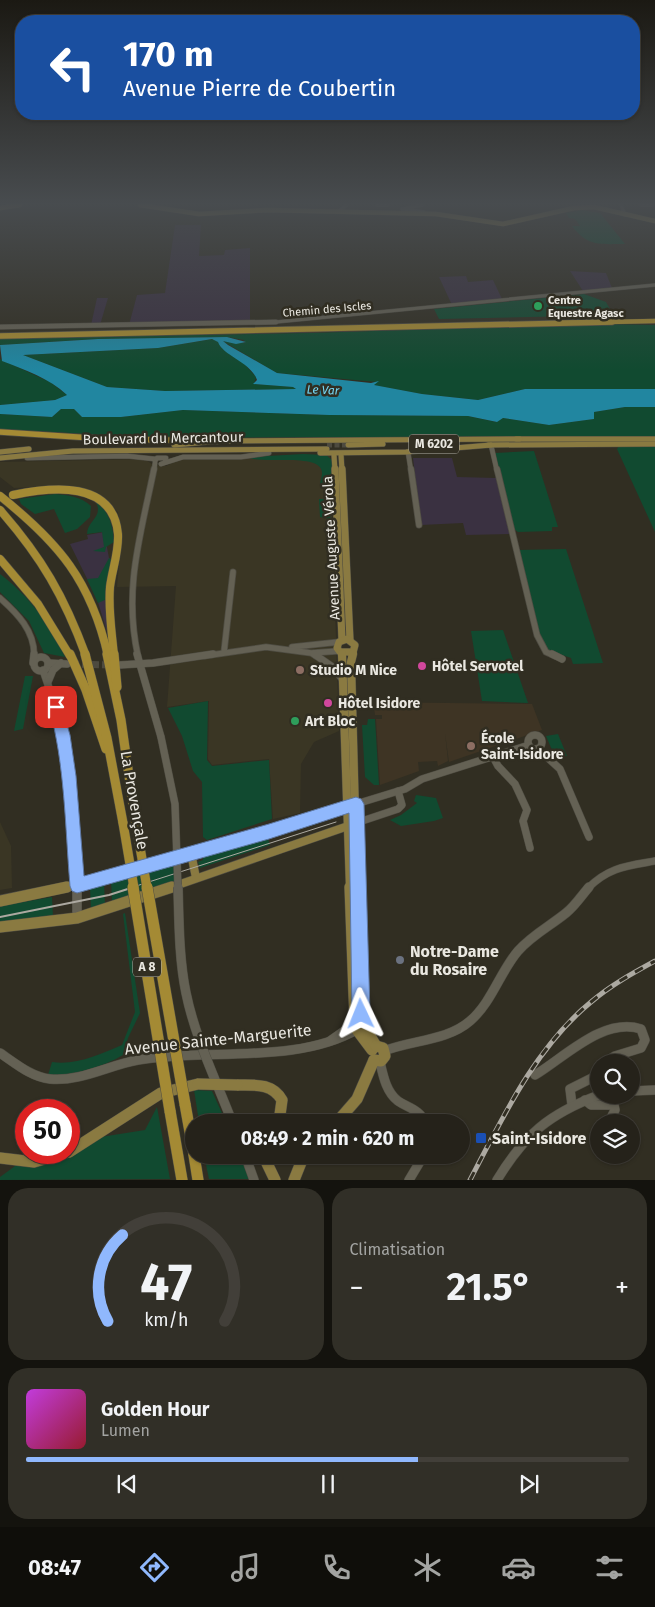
<!DOCTYPE html>
<html lang="fr">
<meta charset="utf-8">
<style>
:root{--surface:#25221a;--page:#312f27;--text:#f1f3f6;--muted:#a3a4a2;--line:#423f39;--accent:#90b8fd}
body{margin:0;font-family:"Fira Sans",sans-serif;background:var(--page);color:var(--text);height:100vh;display:flex;flex-direction:column;font-size:19px;white-space:nowrap}
*{box-sizing:border-box;margin:0}
p{font-size:16px;color:var(--muted)}
.icon{flex:none;width:28px;height:28px;fill:none;stroke:currentColor;stroke-width:2;stroke-linecap:round;stroke-linejoin:round}
.map{position:relative;height:1180px;overflow:hidden}
.side{display:flex;flex-direction:column;gap:8px;padding:8px;background:#14130e;flex:1}
.side>*{flex:none}
.top-card{position:absolute;left:15px;top:15px;width:625px;height:105px;border-radius:20px;box-shadow:0 1px 4px #0004,0 0 0 1px var(--line);background:#1a4fa0;color:#fff;overflow:hidden}
.tools{position:absolute;left:590px;top:1054px;display:grid;gap:10px}
.tools a{display:grid;place-items:center;width:50px;height:50px;border-radius:50%;background:var(--surface);box-shadow:0 1px 4px #0004,0 0 0 1px var(--line);font-size:25px}
.speed{position:absolute;left:15px;top:1099px;display:flex;gap:10px;font-size:25px;font-weight:700;text-align:center}
.speed>*{display:grid;place-content:center;width:65px;height:65px;border-radius:50%;background:var(--surface);box-shadow:0 1px 4px #0004,0 0 0 1px var(--line);line-height:1}
.speed .limit{border:8px solid #d22;background:#fff;color:#111}
.pin{position:absolute;display:grid;place-items:center;width:42px;height:42px;color:#fff;margin:-21px;border-radius:10px;box-shadow:0 2px 8px #0006}
.me{position:absolute;width:55px;margin:-28px;rotate:358deg;stroke-linejoin:round;filter:drop-shadow(0 0 4px #0008)}
.turn{display:flex;align-items:center;gap:18px;height:105px;padding:0 25px;font-size:22px}
.turn .icon{width:65px;height:65px;stroke-width:2.5}
.turn b{display:block;font-size:35px;line-height:42px}
.big{font-size:38px;font-weight:700;line-height:1.1}
.side .card{flex:1;display:flex;flex-direction:column;justify-content:center;gap:8px;min-width:0;padding:0 18px;border-radius:20px;background:var(--page)}
.side .dial{align-items:center;gap:0}
.dial svg{height:130px;overflow:visible;fill:none;stroke:var(--line);stroke-width:7;stroke-linecap:round;text-anchor:middle}
.dial text{fill:var(--text);stroke:none}
.song{display:flex;align-items:center;gap:15px}
.cover{width:60px;height:60px;border-radius:8px;background:linear-gradient(135deg,hsl(290 70% 55%),hsl(350 70% 35%))}
.played{height:5px;border-radius:2px;background:linear-gradient(90deg,var(--accent) 65%,var(--line) 65%)}
.keys{display:flex;justify-content:space-around;direction:ltr}
.heat{display:flex;justify-content:space-between;align-items:center;font-size:28px;direction:ltr}
.side .tiles{flex:1;display:grid;gap:8px;grid-template-columns:1fr 1fr}
.card:last-child{grid-column:span 2}
.trip{position:absolute;left:185px;top:1114px;width:285px;height:50px;border-radius:25px;background:var(--surface);box-shadow:0 1px 4px #0004,0 0 0 1px var(--line);font-weight:700;line-height:50px;text-align:center}
.dock{display:flex;height:80px;justify-content:space-around;align-items:center;background:#0f0e0a;color:var(--muted)}
.dock .icon{width:35px;height:35px}
.dock .selected{color:var(--accent)}
.dock b{font-size:22px;color:var(--text)}
.map>svg:first-child{display:block}
.built{fill:#3a3624}
.industrial{fill:#3a3141}
.education{fill:#3e3424}
.green{fill:#114a30}
.water{fill:#2186a0;fill-rule:evenodd}
.lines{fill:none;stroke-linecap:round;stroke-linejoin:round}
.minor-tunnel{stroke:#4d4a3f;stroke-width:7;stroke-dasharray:7 3;stroke-linecap:butt}
.major-tunnel{stroke:#4d4a3f;stroke-width:5;stroke-dasharray:5 2.5;stroke-linecap:butt}
.minor-far4-casing{stroke:#4f4d43;stroke-width:4}
.minor-far3-casing{stroke:#4f4d43;stroke-width:5.5}
.minor-far2-casing{stroke:#4f4d43;stroke-width:7}
.minor-far1-casing{stroke:#4f4d43;stroke-width:8}
.minor-casing{stroke:#4f4d43;stroke-width:10}
.major-far4-casing{stroke:#4f4d43;stroke-width:5}
.major-far3-casing{stroke:#4f4d43;stroke-width:6}
.major-far2-casing{stroke:#4f4d43;stroke-width:8}
.major-far1-casing{stroke:#4f4d43;stroke-width:9}
.major-casing{stroke:#4f4d43;stroke-width:12}
.highway-far4-casing{stroke:#4f4d43;stroke-width:5}
.highway-far3-casing{stroke:#4f4d43;stroke-width:7}
.highway-far2-casing{stroke:#4f4d43;stroke-width:9}
.highway-far1-casing{stroke:#4f4d43;stroke-width:10}
.highway-casing{stroke:#4f4d43;stroke-width:12}
.minor-far4{stroke:#646154;stroke-width:3}
.minor-far3{stroke:#646154;stroke-width:4.5}
.minor-far2{stroke:#646154;stroke-width:5.5}
.minor-far1{stroke:#646154;stroke-width:7}
.minor{stroke:#646154;stroke-width:9}
.major-far4{stroke:#8a7a41;stroke-width:4.5}
.major-far3{stroke:#8a7a41;stroke-width:5}
.major-far2{stroke:#8a7a41;stroke-width:7}
.major-far1{stroke:#8a7a41;stroke-width:8}
.major{stroke:#8a7a41;stroke-width:11}
.highway-far4{stroke:#a48a34;stroke-width:4.5}
.highway-far3{stroke:#a48a34;stroke-width:5.5}
.highway-far2{stroke:#a48a34;stroke-width:8}
.highway-far1{stroke:#a48a34;stroke-width:9}
.highway{stroke:#a48a34;stroke-width:11}
.tram-far1{stroke:#aca9a1;stroke-width:1}
.tram{stroke:#aca9a1;stroke-width:2}
.rail-casing{stroke:#aca9a1;stroke-width:5}
.rail{stroke:#312e22;stroke-width:3;stroke-dasharray:9;stroke-linecap:butt}
.minor-bridge-far1-casing{stroke:#4f4d43;stroke-width:8;stroke-linecap:butt}
.minor-bridge-casing{stroke:#4f4d43;stroke-width:10;stroke-linecap:butt}
.major-bridge-casing{stroke:#4f4d43;stroke-width:12;stroke-linecap:butt}
.highway-bridge-far1-casing{stroke:#4f4d43;stroke-width:10;stroke-linecap:butt}
.highway-bridge-casing{stroke:#4f4d43;stroke-width:12;stroke-linecap:butt}
.minor-bridge-far1{stroke:#646154;stroke-width:7}
.minor-bridge{stroke:#646154;stroke-width:9}
.major-bridge{stroke:#8a7a41;stroke-width:11}
.highway-bridge-far1{stroke:#a48a34;stroke-width:9}
.highway-bridge{stroke:#a48a34;stroke-width:11}
.route{fill:#90b8fd;stroke:#5e78a4}
.leisure-dot{fill:#2e9e5b;stroke:#312e22;stroke-width:2}
.hotel-dot{fill:#d1479c;stroke:#312e22;stroke-width:2}
.education-dot{fill:#8d6e63;stroke:#312e22;stroke-width:2}
.worship-dot{fill:#6b7280;stroke:#312e22;stroke-width:2}
.transit-dot{fill:#1a4fb4;stroke:#312e22;stroke-width:2}
.labels{text-anchor:middle;stroke-width:5;stroke-linejoin:round;paint-order:stroke}
.far-poi-label{font-size:11px;font-weight:bold;fill:#eae8e1;stroke:#312e22;text-anchor:start}
.far-street-label{font-size:11px;fill:#eae8e1;stroke:#312e22}
.far-water-label{font-size:12px;font-style:italic;fill:#76d8f5;stroke:#312e22}
.shield{fill:#312e22;stroke:#b2b0a8;stroke-width:1}
.shield-label{font-size:12px;font-weight:bold;fill:#eae8e1}
.street-label{font-size:14px;fill:#eae8e1;stroke:#312e22}
.poi-label{font-size:14px;font-weight:bold;fill:#eae8e1;stroke:#312e22;text-anchor:start}
.near-street-label{font-size:16px;fill:#eae8e1;stroke:#312e22}
.near-poi-label{font-size:16px;font-weight:bold;fill:#eae8e1;stroke:#312e22;text-anchor:start}
</style>
<div class="map">
<svg width="655" height="1180" viewBox="0 0 655 1180">
<rect width="100%" height="100%" fill="#312e22"/>
<!-- built -->
<g class="built">
<polygon points="330,455 339,731 314,742 301,764 300,813 273,819 269,759 212,765 208,759 209,701 167,707 176,586 117,587 121,541 118,512 100,495 70,485 14,488 0,477 0,462 145,459 153,465 166,466 180,459"/>
<polygon points="0,822 11,846 12,888 0,890"/>
</g>
<!-- industrial -->
<g class="industrial">
<polygon points="175,225 201,225 199,256 224,255 225,250 250,248 250,322 129,325 137,295 165,293"/>
<polygon points="570,271 606,273 612,288 583,291"/>
<polygon points="466,276 468,282 493,280 502,299 452,305 439,277"/>
<polygon points="97,298 108,298 100,325 91,325"/>
<polygon points="413,458 452,458 457,477 496,478 510,534 466,535 463,523 421,525"/>
<polygon points="104,532 109,558 112,560 108,635 97,599 70,544 88,539 87,535"/>
</g>
<!-- education -->
<polygon class="education" points="362,702 532,704 542,730 449,762 445,733 448,761 438,766 437,761 418,762 419,771 380,785 376,719 382,719 382,715 375,715 374,706 362,705"/>
<!-- green -->
<g class="green">
<path d="M 582,210 L 600,213 L 625,244 C 600,244 588,247 572,226 L 580,226 L 575,219 L 569,218 L 566,213 Z"/>
<polygon points="584,294 606,302 611,311 618,315 439,319 434,309"/>
<polygon points="597,324 655,325 655,389 525,389 478,400 422,394 373,385 377,382 277,373 221,340 245,343 244,340 227,337 98,339 0,345 0,338 311,333"/>
<polygon points="213,339 219,342 221,347 240,359 256,377 254,384 293,387 296,389 165,391 107,387 23,355 158,348"/>
<polygon points="0,359 50,382 67,395 55,400 0,405"/>
<polygon points="625,407 655,407 655,436 159,438 0,429 0,414 52,417 61,409 74,409 82,417 121,417 183,410 329,415 468,416 496,422 503,418 549,425 594,419 594,412"/>
<polygon points="619,446 655,446 655,532 617,449"/>
<polygon points="534,451 558,527 552,527 552,531 518,532 514,529 495,453"/>
<path d="M 303,454 L 326,455 L 332,460 L 334,499 L 330,519 L 320,517 L 319,499 L 327,499 L 326,488 L 320,486 C 320,481 322,478 322,472 C 320,452 261,465 248,457 Z"/>
<path d="M 55,494 C 68,495 82,497 91,506 L 90,517 L 77,529 L 65,533 L 54,509 L 35,514 L 21,504 L 19,499 Z"/>
<path d="M 95,501 C 109,511 113,525 114,542 L 106,547 L 105,552 L 93,551 L 104,547 L 102,532 L 87,534 C 87,521 105,516 95,501 Z"/>
<polygon points="566,549 603,663 573,664 571,658 548,650 538,633 518,550"/>
<polygon points="109,558 112,560 107,599 98,603 87,579 98,578"/>
<path d="M 0,574 C 30,597 49,623 65,657 L 44,653 L 29,621 L 0,592 Z"/>
<polygon points="503,630 528,703 482,701 471,631"/>
<polygon points="25,676 33,676 23,729 14,731"/>
<polygon points="208,701 207,760 212,766 269,760 272,819 207,840 203,837 202,782 193,771 182,736 168,708"/>
<polygon points="368,719 375,719 379,785 374,785 365,777 362,725 367,725"/>
<polygon points="558,734 567,756 555,757 546,736"/>
<polygon points="416,795 436,798 443,818 434,821 401,826 390,820 401,815 417,803 414,801"/>
<polygon points="268,839 270,845 200,868 198,862 203,860 203,856"/>
<polygon points="175,861 177,882 112,901 111,880"/>
<polygon points="104,883 105,906 91,910 90,886"/>
<polygon points="52,897 53,917 0,923 0,906"/>
<path d="M 125,913 L 140,1013 L 128,1038 L 123,1055 C 103,1067 72,1076 48,1075 L 52,1062 C 75,1066 101,1054 122,1045 L 135,1012 L 123,914 Z"/>
<polygon points="194,1090 212,1091 226,1122 199,1122"/>
<polygon points="157,1107 170,1179 0,1180 0,1177 33,1153 69,1152 69,1142 145,1130"/>
<polygon points="204,1155 240,1155 249,1179 209,1179"/>
</g>
<!-- water -->
<path class="water" d="M 227,337 L 246,342 L 236,344 L 223,341 L 228,345 L 277,373 L 371,383 L 379,381 L 374,385 L 422,394 L 478,400 L 525,389 L 655,389 L 655,407 L 625,407 L 594,412 L 594,419 L 549,425 L 503,418 L 497,422 L 468,416 L 329,415 L 183,410 L 121,417 L 82,417 L 74,409 L 61,409 L 52,417 L 0,414 L 0,405 L 55,400 L 67,395 C 49,378 25,370 2,361 L 0,345 L 98,339 ZM 212,339 L 218,342 C 223,356 251,362 257,380 L 253,384 L 293,387 L 296,389 L 165,391 L 107,387 L 23,355 L 158,348 Z"/>
<g class="lines">
<!-- minor-tunnel -->
<polyline class="minor-tunnel" points="72,664 112,665"/>
<!-- major-tunnel -->
<polyline class="major-tunnel" points="327,445 348,445"/>
<!-- minor-far4 casing -->
<g class="minor-far4-casing">
<g id="minor-far4">
<polyline points="377,205 388,205"/>
<polyline points="422,205 402,209 424,212"/>
<polyline points="621,205 625,215"/>
<polyline points="641,205 652,205"/>
<polyline points="339,211 347,205"/>
<polyline points="208,323 276,322 655,285"/>
</g>
</g>
<!-- minor-far3 casing -->
<g class="minor-far3-casing">
<g id="minor-far3">
<polyline points="0,327 276,322"/>
<polyline points="491,445 497,471"/>
<polyline points="408,452 411,471"/>
<polyline points="27,458 127,456 155,459"/>
<polyline points="155,461 157,458 166,458 165,462"/>
<polyline points="161,464 183,457 241,457 269,453"/>
<polyline points="154,471 155,463"/>
</g>
</g>
<!-- minor-far2 casing -->
<g class="minor-far2-casing">
<g id="minor-far2">
<polyline points="411,469 419,525"/>
<polyline points="497,469 537,635 546,652 555,656"/>
<path d="M 0,598 C 17,613 35,631 34,656"/>
<polyline points="292,647 339,642"/>
<polyline points="224,652 233,572"/>
<polyline points="313,654 316,656"/>
<path d="M 138,656 C 123,589 141,534 154,469"/>
<polyline points="204,656 266,647 311,653 339,651"/>
</g>
</g>
<!-- minor-far1 casing -->
<g class="minor-far1-casing">
<g id="minor-far1">
<polyline points="137,654 161,737"/>
<polyline points="314,654 334,668 343,680"/>
<polyline points="552,654 562,659"/>
<circle cx="41" cy="664" r="7"/>
<polyline points="33,663 34,654"/>
<polyline points="49,663 67,664"/>
<polyline points="119,665 153,663 213,654"/>
<path d="M 43,670 C 69,741 76,813 77,888"/>
<polyline points="48,682 53,670 61,663"/>
<circle cx="535" cy="742" r="7"/>
<polyline points="538,749 560,769 589,837"/>
<polyline points="492,755 498,766 515,784 527,810 523,821 530,848"/>
<polyline points="356,804 405,789 422,779 529,745"/>
<polyline points="356,823 398,809 402,805 398,791"/>
<path d="M 588,888 C 609,867 627,866 655,861"/>
</g>
</g>
<!-- minor casing -->
<g class="minor-casing">
<g id="minor">
<polyline points="77,918 77,887"/>
<polyline points="330,1041 357,1022"/>
<path d="M 384,1051 C 412,1040 447,1041 470,1021 C 492,1002 500,972 518,951 C 532,935 550,926 566,913 C 575,906 582,895 589,887"/>
<path d="M 0,1053 C 15,1063 31,1077 50,1079 C 80,1082 109,1065 138,1060 C 208,1048 296,1065 358,1029"/>
<path d="M 380,1062 C 383,1075 386,1092 398,1101 C 408,1108 419,1109 425,1122"/>
<path d="M 535,1075 C 565,1057 603,1017 641,1029 L 645,1040 L 641,1048 L 615,1056 L 606,1062"/>
<polyline points="631,1091 655,1090"/>
<polyline points="585,1100 591,1105 614,1105 615,1110 609,1122"/>
<polyline points="572,1105 570,1089 592,1078 599,1072"/>
<polyline points="245,1155 254,1180"/>
<polyline points="409,1180 424,1155"/>
<path d="M 497,1180 C 525,1134 549,1114 599,1095"/>
</g>
</g>
<!-- major-far4 casing -->
<g class="major-far4-casing">
<g id="major-far4">
<polyline points="140,205 199,214 267,210 436,214 503,224 574,208 594,207 655,221"/>
<polyline points="0,208 20,205"/>
</g>
</g>
<!-- major-far3 casing -->
<g class="major-far3-casing">
<g id="major-far3">
<polyline points="516,439 655,439"/>
<polyline points="174,445 218,441 520,439"/>
<polyline points="348,445 383,444"/>
<polyline points="488,445 655,444"/>
<polyline points="0,452 29,449"/>
<polyline points="320,453 406,452 491,445"/>
<polyline points="341,454 342,471"/>
<polyline points="334,455 335,471"/>
<polyline points="0,458 73,451 327,449"/>
</g>
</g>
<!-- major-far2 casing -->
<g class="major-far2-casing">
<g id="major-far2">
<polyline points="335,469 342,640"/>
<polyline points="342,469 350,640"/>
<polyline points="352,652 340,652 337,648 339,642 347,639 355,645 352,656"/>
<polyline points="342,653 342,656"/>
</g>
</g>
<!-- major-far1 casing -->
<g class="major-far1-casing">
<g id="major-far1">
<polyline points="342,654 350,888"/>
<polyline points="353,654 351,662 357,888"/>
<polyline points="191,853 196,878"/>
<polyline points="61,888 177,858 351,805"/>
<polyline points="169,888 351,825"/>
</g>
</g>
<!-- major casing -->
<g class="major-casing">
<g id="major">
<polyline points="350,887 355,1022 357,1030 372,1050"/>
<polyline points="357,887 361,1014 363,1024 376,1046"/>
<polyline points="0,901 67,887"/>
<polyline points="0,927 77,918 172,887"/>
<polyline points="374,1060 381,1061 385,1056 383,1048 376,1046"/>
<path d="M 237,1085 C 255,1085 272,1083 282,1100 L 279,1122"/>
<polyline points="337,1122 357,1099 374,1060"/>
<polyline points="69,1152 161,1093 198,1084"/>
<polyline points="263,1155 275,1180"/>
<polyline points="0,1158 34,1162 68,1152"/>
<polyline points="294,1180 304,1155"/>
</g>
</g>
<!-- highway-far4 casing -->
<g class="highway-far4-casing">
<polyline id="highway-far4" points="558,323 655,321"/>
</g>
<!-- highway-far3 casing -->
<g class="highway-far3-casing">
<g id="highway-far3">
<polyline points="0,336 612,322"/>
<polyline points="0,432 108,439 218,441"/>
</g>
</g>
<!-- highway-far2 casing -->
<g class="highway-far2-casing">
<g id="highway-far2">
<path d="M 13,495 C 52,487 113,480 118,534 C 119,552 112,570 110,587 C 108,610 112,633 114,656"/>
<path d="M 0,496 C 59,543 91,581 108,656"/>
<path d="M 0,510 C 42,558 64,596 86,656"/>
<polyline points="0,559 38,604 70,656"/>
</g>
</g>
<!-- highway-far1 casing -->
<g class="highway-far1-casing">
<g id="highway-far1">
<polyline points="70,654 86,690 106,749"/>
<polyline points="85,654 107,738 123,823"/>
<polyline points="107,654 121,720 135,818"/>
<polyline points="114,654 117,687"/>
</g>
</g>
<!-- highway casing -->
<g class="highway-casing">
<g id="highway">
<polyline points="185,1104 194,1154"/>
<polyline points="170,1111 182,1180"/>
<polyline points="194,1155 198,1180"/>
</g>
</g>
<!-- minor-far4 -->
<use href="#minor-far4" class="minor-far4"/>
<!-- minor-far3 -->
<use href="#minor-far3" class="minor-far3"/>
<!-- minor-far2 -->
<use href="#minor-far2" class="minor-far2"/>
<!-- minor-far1 -->
<use href="#minor-far1" class="minor-far1"/>
<!-- minor -->
<use href="#minor" class="minor"/>
<!-- major-far4 -->
<use href="#major-far4" class="major-far4"/>
<!-- major-far3 -->
<use href="#major-far3" class="major-far3"/>
<!-- major-far2 -->
<use href="#major-far2" class="major-far2"/>
<!-- major-far1 -->
<use href="#major-far1" class="major-far1"/>
<!-- major -->
<use href="#major" class="major"/>
<!-- highway-far4 -->
<use href="#highway-far4" class="highway-far4"/>
<!-- highway-far3 -->
<use href="#highway-far3" class="highway-far3"/>
<!-- highway-far2 -->
<use href="#highway-far2" class="highway-far2"/>
<!-- highway-far1 -->
<use href="#highway-far1" class="highway-far1"/>
<!-- highway -->
<use href="#highway" class="highway"/>
<!-- tram-far1 -->
<polyline class="tram-far1" points="130,888 336,822"/>
<!-- tram -->
<polyline class="tram" points="0,917 109,895 134,887"/>
<!-- rail casing -->
<g class="rail-casing">
<path id="rail" d="M 470,1180 C 503,1117 535,1048 591,1002 C 611,985 633,973 655,961"/>
</g>
<!-- rail -->
<use href="#rail" class="rail"/>
<!-- minor-bridge-far1 casing -->
<g class="minor-bridge-far1-casing">
<polyline id="minor-bridge-far1" points="161,737 175,804 178,888"/>
</g>
<!-- minor-bridge casing -->
<g class="minor-bridge-casing">
<path id="minor-bridge" d="M 178,887 C 179,922 179,959 186,993 C 195,1037 215,1078 231,1119"/>
</g>
<!-- major-bridge casing -->
<g class="major-bridge-casing">
<polyline id="major-bridge" points="198,1084 237,1085"/>
</g>
<!-- highway-bridge-far1 casing -->
<g class="highway-bridge-far1-casing">
<g id="highway-bridge-far1">
<polyline points="135,818 147,888"/>
<polyline points="123,823 134,888"/>
</g>
</g>
<!-- highway-bridge casing -->
<g class="highway-bridge-casing">
<g id="highway-bridge">
<polyline points="133,887 170,1111"/>
<polyline points="147,887 185,1104"/>
</g>
</g>
<!-- minor-bridge-far1 -->
<use href="#minor-bridge-far1" class="minor-bridge-far1"/>
<!-- minor-bridge -->
<use href="#minor-bridge" class="minor-bridge"/>
<!-- major-bridge -->
<use href="#major-bridge" class="major-bridge"/>
<!-- highway-bridge-far1 -->
<use href="#highway-bridge-far1" class="highway-bridge-far1"/>
<!-- highway-bridge -->
<use href="#highway-bridge" class="highway-bridge"/>
</g>
<!-- sky -->
<linearGradient id="sky" x2="0" y2="1"><stop stop-color="#1b1913"/><stop offset="0.55" stop-color="#484c4f"/><stop offset="1" stop-color="#484c4f" stop-opacity="0"/></linearGradient>
<rect width="655" height="370" fill="url(#sky)"/>
<!-- route -->
<path class="route" d="M 56,701 L 60,703 L 62,707 L 70,735 L 76,776 L 84,876 L 269,824 L 356,797 L 361,799 L 364,804 L 370,1014 L 367,1020 L 361,1023 L 355,1020 L 352,1014 L 349,813 L 269,839 L 77,893 L 72,891 L 70,886 C 65,826 65,765 49,707 L 51,703 Z"/>
<!-- markers -->
<g class="leisure-dot">
<circle cx="538" cy="306" r="5"/>
<circle cx="295" cy="721" r="5"/>
</g>
<g class="hotel-dot">
<circle cx="422" cy="666" r="5"/>
<circle cx="328" cy="703" r="5"/>
</g>
<g class="education-dot">
<circle cx="300" cy="670" r="5"/>
<circle cx="471" cy="746" r="5"/>
</g>
<circle class="worship-dot" cx="400" cy="960" r="5"/>
<rect class="transit-dot" x="475" y="1132" width="12" height="12" rx="2.5"/>
<g class="labels">
<!-- far-poi labels -->
<g class="far-poi-label">
<text x="548" y="304">Centre<tspan x="548" dy="13">Equestre Agasc</tspan></text>
</g>
<!-- far-street labels -->
<g class="far-street-label">
<text transform="translate(327 309) rotate(-5)" y="4">Chemin des Iscles</text>
</g>
<!-- far-water labels -->
<g class="far-water-label">
<text transform="translate(323 390) rotate(2)" y="4">Le Var</text>
</g>
<!-- shield labels -->
<g class="shield">
<rect x="409" y="434.5" width="50" height="19" rx="4"/>
<rect x="133" y="957.5" width="28" height="19" rx="4"/>
</g>
<g class="shield-label">
<text x="434" y="448">M 6202</text>
<text x="147" y="971">A 8</text>
</g>
<!-- street labels -->
<g class="street-label">
<text transform="translate(163 438) rotate(-1)" y="5">Boulevard du Mercantour</text>
<text transform="translate(331 548) rotate(-93)" y="5">Avenue Auguste Vérola</text>
</g>
<!-- poi labels -->
<g class="poi-label">
<text x="432" y="671">Hôtel Servotel</text>
<text x="310" y="675">Studio M Nice</text>
<text x="338" y="708">Hôtel Isidore</text>
<text x="305" y="726">Art Bloc</text>
<text x="481" y="743">École<tspan x="481" dy="16">Saint-Isidore</tspan></text>
</g>
<!-- near-street labels -->
<g class="near-street-label">
<text transform="translate(135 800) rotate(80)" y="6">La Provençale</text>
<text transform="translate(218 1039) rotate(-6)" y="6">Avenue Sainte-Marguerite</text>
</g>
<!-- near-poi labels -->
<g class="near-poi-label">
<text x="410" y="957">Notre-Dame<tspan x="410" dy="18">du Rosaire</tspan></text>
<text x="492" y="1144">Saint-Isidore</text>
</g>
</g>
</svg>
<div class="tools">
<a><svg class="icon" aria-label="search" viewBox="0 0 24 24"><circle cx="10" cy="10" r="6"/><path d="M15 15l6 6"/></svg></a>
<a><svg class="icon" aria-label="layers" viewBox="0 0 24 24"><path d="M12 4l9 5-9 5-9-5zM3 14l9 5 9-5"/></svg></a>
</div>
<div class="speed"><div class="limit">50</div></div>
<div class="pin" style="left:56px;top:707px;background:#d93025"><svg class="icon" aria-label="arrive" viewBox="0 0 24 24"><path d="M6 21V4h12l-3 4 3 4H6"/></svg></div>
<svg class="me" style="left:361px;top:1014px" viewBox="-20 -20 40 40"><path d="M0-17L14 15 0 8-14 15z" fill="#90b8fd" stroke="#fff" stroke-width="4"/></svg>
<div class="trip">08:49 · 2 min · 620 m</div>
<div class="top-card">
<div class="turn"><svg class="icon" aria-label="left" viewBox="0 0 24 24"><path d="M17 20v-9H6M10 6l-5 5 5 5"/></svg><div><b>170 m</b>Avenue Pierre de Coubertin</div></div>
</div>
</div>
<section class="side">
<div class="tiles">
<div class="card dial"><svg viewBox="0 0 100 80">
<path d="M14 69A42 42 0 1 1 86 69"/>
<path d="M14 69A42 42 0 0 1 23 16" stroke="#90b8fd"/>
<text x="50" y="56" font-size="32" font-weight="700">47</text>
<text x="50" y="72" font-size="11">km/h</text>
</svg></div>
<div class="card"><p>Climatisation</p>
<div class="heat"><a>−</a><b class="big">21.5°</b><a>+</a></div>
</div>
<div class="card">
<div class="song"><i class="cover"></i><div><b>Golden Hour</b><p>Lumen</p></div></div>
<div class="played"></div>
<div class="keys"><svg class="icon" aria-label="previous" viewBox="0 0 24 24"><path d="M18 5L8 12l10 7zM5 5v14"/></svg><svg class="icon" aria-label="pause" viewBox="0 0 24 24"><path d="M8 5v14M16 5v14"/></svg><svg class="icon" aria-label="next" viewBox="0 0 24 24"><path d="M6 5l10 7-10 7zM19 5v14"/></svg></div>
</div>
</div>
</section>
<nav class="dock">
<b>08:47</b>
<svg class="icon selected" aria-label="directions" viewBox="0 0 24 24"><path d="M12 3l9 9-9 9-9-9zM9 14v-3h6M13 9l2 2-2 2"/></svg>
<svg class="icon" aria-label="music" viewBox="0 0 24 24"><path d="M9 18V5l10-2v13"/><circle cx="6" cy="18" r="3"/><circle cx="16" cy="16" r="3"/></svg>
<svg class="icon" aria-label="phone" viewBox="0 0 24 24"><path d="M5 4h4l2 5-3 2q2 4 5 5l2-3 5 2v4C11 20 4 13 5 4z"/></svg>
<svg class="icon" aria-label="climate" viewBox="0 0 24 24"><path d="M12 3v18M4 7l16 10M4 17L20 7"/></svg>
<svg class="icon" aria-label="car" viewBox="0 0 24 24"><path d="M5 17H2v-5l4-1 3-4h7l3 4 3 1v5h-3M9 17h6M6 11h13"/><circle cx="7" cy="17" r="2"/><circle cx="17" cy="17" r="2"/></svg>
<svg class="icon" aria-label="filters" viewBox="0 0 24 24"><path d="M4 7h16M4 17h16"/><circle cx="9" cy="7" r="2"/><circle cx="15" cy="17" r="2"/></svg>
</nav>
